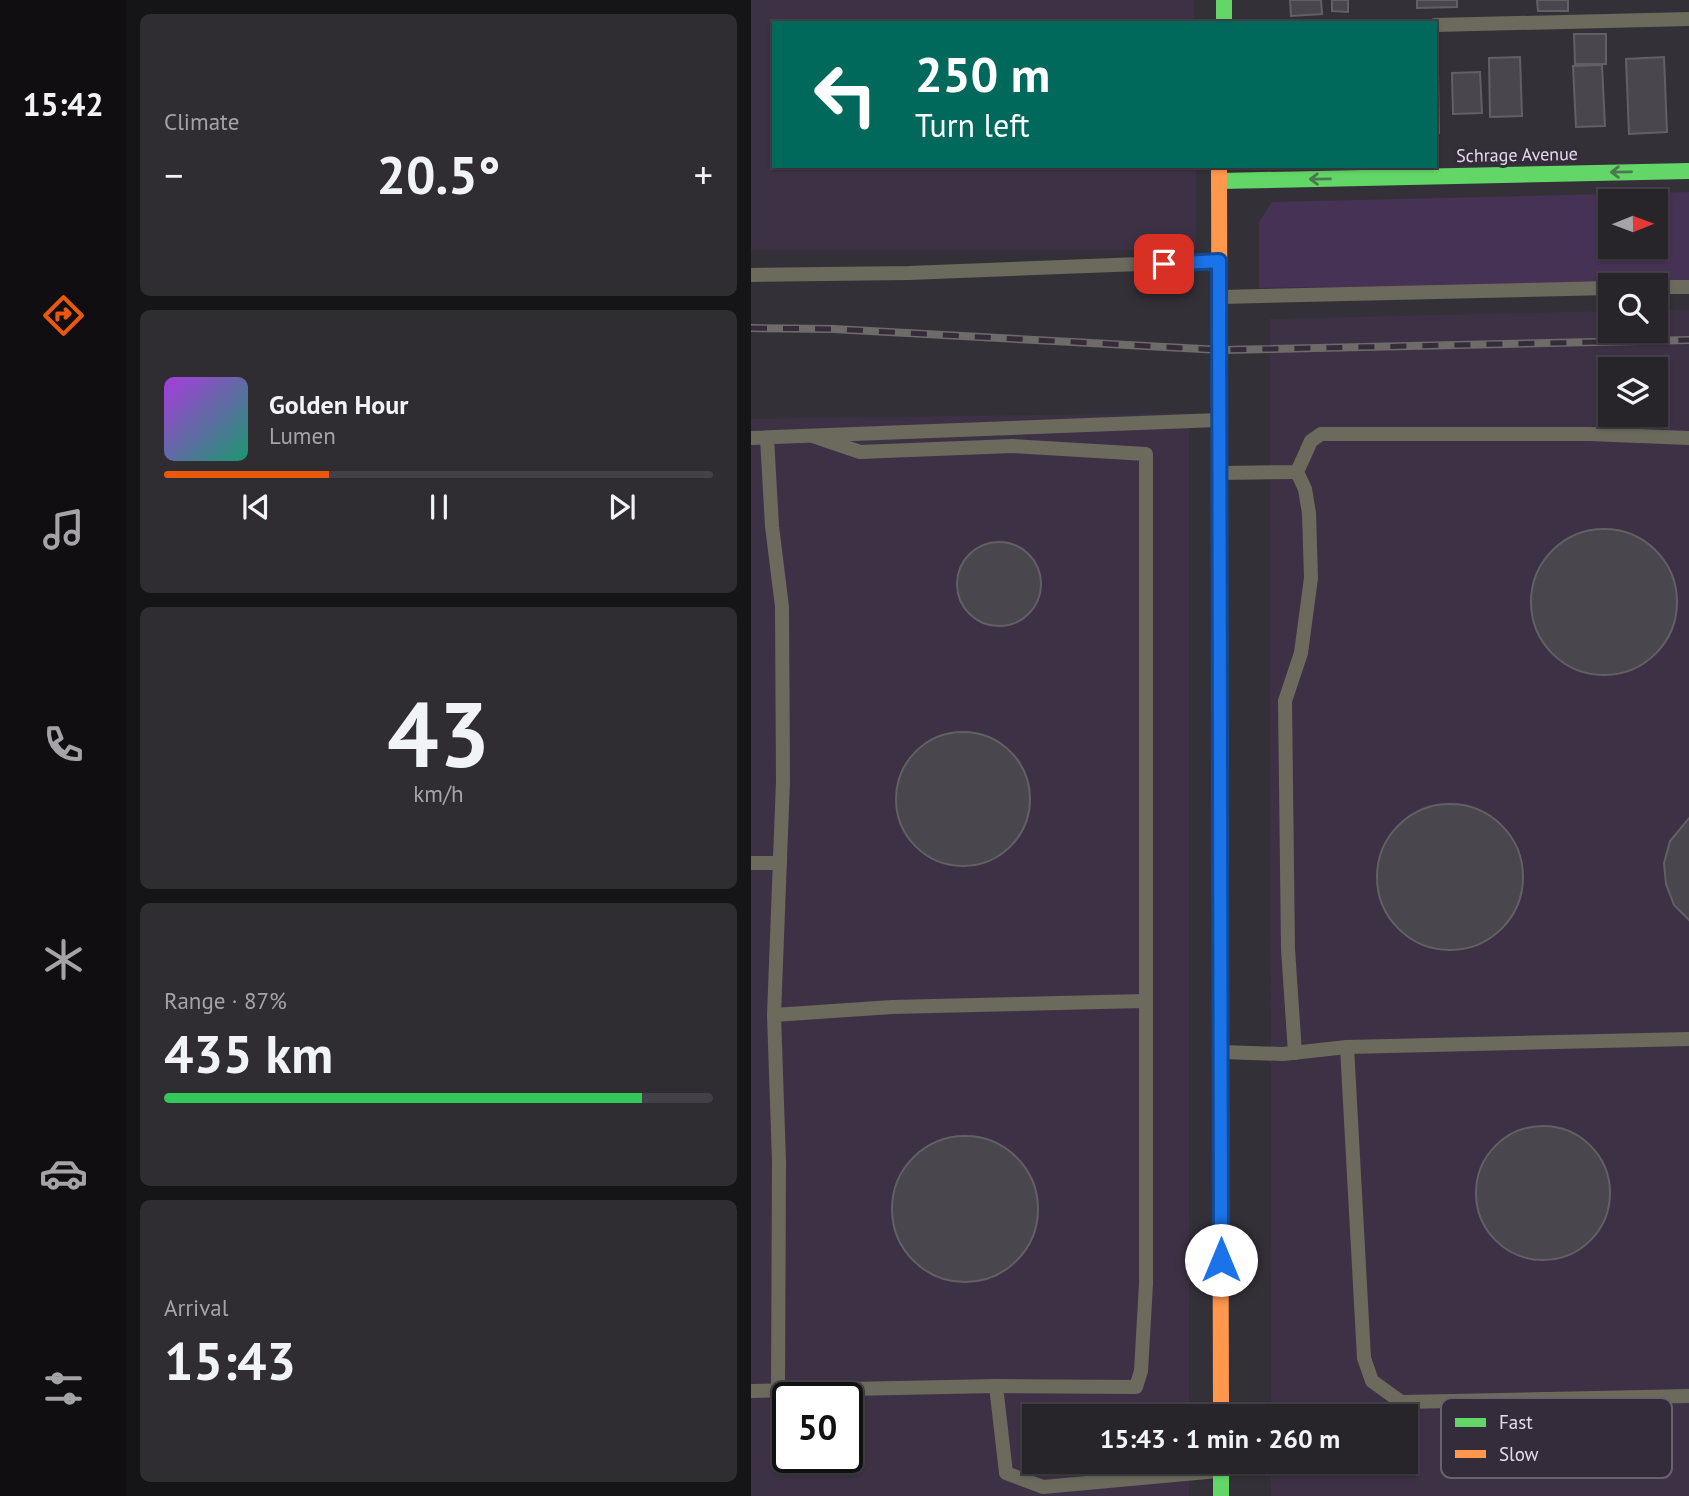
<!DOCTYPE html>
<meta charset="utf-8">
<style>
:root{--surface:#27242a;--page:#2f2c32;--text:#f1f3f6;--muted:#a4a4a8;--line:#434147;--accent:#ea580c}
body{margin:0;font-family:"PT Sans",sans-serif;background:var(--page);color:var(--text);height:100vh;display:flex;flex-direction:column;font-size:26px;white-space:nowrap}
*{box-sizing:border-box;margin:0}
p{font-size:23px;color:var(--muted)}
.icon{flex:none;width:38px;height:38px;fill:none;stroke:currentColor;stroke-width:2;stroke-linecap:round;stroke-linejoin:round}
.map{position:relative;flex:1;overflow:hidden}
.sheet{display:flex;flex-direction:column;gap:14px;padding:14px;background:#151417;width:625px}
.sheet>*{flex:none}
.top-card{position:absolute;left:21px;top:21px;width:665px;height:147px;border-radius:0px;box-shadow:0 2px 5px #0004,0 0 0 2px var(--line);background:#00695c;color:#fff;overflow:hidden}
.needle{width:46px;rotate:89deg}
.buttons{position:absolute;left:847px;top:189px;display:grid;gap:14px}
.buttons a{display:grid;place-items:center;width:70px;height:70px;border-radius:0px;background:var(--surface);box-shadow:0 2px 5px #0004,0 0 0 2px var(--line);font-size:35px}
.speed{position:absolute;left:21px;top:1382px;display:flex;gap:14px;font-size:35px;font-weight:700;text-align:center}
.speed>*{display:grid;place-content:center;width:91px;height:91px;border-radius:50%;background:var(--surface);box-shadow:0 2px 5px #0004,0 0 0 2px var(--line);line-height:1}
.speed .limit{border:4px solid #111;border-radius:10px;background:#fff;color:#111}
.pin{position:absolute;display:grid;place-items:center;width:60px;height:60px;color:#fff;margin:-30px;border-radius:14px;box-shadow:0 4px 10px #0006}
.me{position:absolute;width:77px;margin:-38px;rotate:0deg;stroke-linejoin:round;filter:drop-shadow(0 0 5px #0008)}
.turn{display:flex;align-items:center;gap:24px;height:147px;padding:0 28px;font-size:32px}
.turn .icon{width:91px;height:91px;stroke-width:2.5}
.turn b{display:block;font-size:49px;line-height:60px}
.big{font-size:52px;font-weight:700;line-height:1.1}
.sheet .tile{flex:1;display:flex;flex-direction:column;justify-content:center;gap:10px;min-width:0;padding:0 24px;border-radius:10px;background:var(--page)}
.sheet .dial{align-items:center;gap:0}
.dial b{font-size:91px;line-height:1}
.song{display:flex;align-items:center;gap:21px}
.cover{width:84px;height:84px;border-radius:10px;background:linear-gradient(135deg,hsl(280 70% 55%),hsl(160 70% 35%))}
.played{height:7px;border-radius:4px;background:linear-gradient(90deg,var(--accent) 30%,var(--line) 30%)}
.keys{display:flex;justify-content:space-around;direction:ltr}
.heat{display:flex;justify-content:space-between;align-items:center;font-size:38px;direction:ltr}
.charge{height:10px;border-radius:5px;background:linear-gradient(90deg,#34c759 87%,var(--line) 0)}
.trip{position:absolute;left:271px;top:1404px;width:396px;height:70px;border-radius:0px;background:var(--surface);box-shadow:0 2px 5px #0004,0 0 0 2px var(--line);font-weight:700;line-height:70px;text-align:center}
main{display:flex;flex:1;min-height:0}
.menu{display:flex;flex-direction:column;width:126px;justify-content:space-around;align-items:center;background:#100e11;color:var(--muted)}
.menu .icon{width:49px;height:49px}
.menu .on{color:var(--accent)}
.menu b{font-size:32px;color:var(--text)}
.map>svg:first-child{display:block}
.built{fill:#3d3245;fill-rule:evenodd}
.green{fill:#463254;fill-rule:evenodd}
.building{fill:#49464d;stroke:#625f65;stroke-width:2}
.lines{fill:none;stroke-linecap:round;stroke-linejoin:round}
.lane{stroke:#6c695d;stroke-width:14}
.fast{stroke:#63d668;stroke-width:16}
.slow{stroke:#ff974d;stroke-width:16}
.rail-casing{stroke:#6e6b69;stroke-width:8}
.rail{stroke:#352c3b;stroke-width:5;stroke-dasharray:16;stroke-linecap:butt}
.oneway{stroke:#4a784f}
.route-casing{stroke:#114b97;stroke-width:18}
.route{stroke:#1a73e8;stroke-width:12}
.labels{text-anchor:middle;stroke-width:6;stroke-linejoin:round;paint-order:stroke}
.street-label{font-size:18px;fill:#e2dce6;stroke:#352c3b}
.key{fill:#352c3b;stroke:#69616e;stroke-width:2}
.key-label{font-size:19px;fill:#e2dce6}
</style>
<main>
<nav class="menu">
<b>15:42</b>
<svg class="icon on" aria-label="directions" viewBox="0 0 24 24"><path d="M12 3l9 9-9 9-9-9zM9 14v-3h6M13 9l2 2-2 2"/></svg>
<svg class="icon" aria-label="music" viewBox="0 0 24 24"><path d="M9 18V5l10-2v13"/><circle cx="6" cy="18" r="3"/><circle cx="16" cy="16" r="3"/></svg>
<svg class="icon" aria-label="phone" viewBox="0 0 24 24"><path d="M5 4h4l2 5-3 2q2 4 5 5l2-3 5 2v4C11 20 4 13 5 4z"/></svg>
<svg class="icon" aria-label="climate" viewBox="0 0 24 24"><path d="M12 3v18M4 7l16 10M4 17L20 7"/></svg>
<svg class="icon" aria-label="car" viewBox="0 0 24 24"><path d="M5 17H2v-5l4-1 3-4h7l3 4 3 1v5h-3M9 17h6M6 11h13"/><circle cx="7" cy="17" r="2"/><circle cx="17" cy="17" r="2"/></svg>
<svg class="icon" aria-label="filters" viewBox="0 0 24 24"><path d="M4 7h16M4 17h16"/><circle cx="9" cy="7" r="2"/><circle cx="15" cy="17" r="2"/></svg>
</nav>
<section class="sheet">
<div class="tile"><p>Climate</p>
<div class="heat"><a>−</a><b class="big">20.5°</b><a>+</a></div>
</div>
<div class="tile">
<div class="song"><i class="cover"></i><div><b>Golden Hour</b><p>Lumen</p></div></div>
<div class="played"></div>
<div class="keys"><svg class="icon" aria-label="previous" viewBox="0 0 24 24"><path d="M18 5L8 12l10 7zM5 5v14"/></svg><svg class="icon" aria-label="pause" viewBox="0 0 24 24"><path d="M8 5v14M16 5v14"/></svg><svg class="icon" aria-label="next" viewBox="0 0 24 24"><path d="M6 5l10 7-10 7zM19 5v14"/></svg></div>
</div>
<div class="tile dial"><b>43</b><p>km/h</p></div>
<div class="tile"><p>Range · 87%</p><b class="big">435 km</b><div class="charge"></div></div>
<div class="tile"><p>Arrival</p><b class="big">15:43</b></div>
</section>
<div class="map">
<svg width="939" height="1496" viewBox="0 0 939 1496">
<rect width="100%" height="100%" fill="#343038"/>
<!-- built -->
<g class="built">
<polygon points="0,0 443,0 443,23 23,23 23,166 445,166 445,250 0,250"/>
<path d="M 905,310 L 938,310 L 938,1496 L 520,1496 L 520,1461 L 654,1461 L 654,1416 L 520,1416 L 519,319 L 859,311 L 859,331 L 905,331 ZM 859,369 L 905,369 L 905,415 L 859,415 Z"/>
<path d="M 438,413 L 438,1416 L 284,1416 L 284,1461 L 438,1461 L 438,1496 L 0,1496 L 0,419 ZM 37,1398 L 96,1398 L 96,1458 L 37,1458 Z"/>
</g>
<!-- green -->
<path class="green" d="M 938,192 L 938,283 L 508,288 L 508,222 L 521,202 ZM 859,201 L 905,201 L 905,247 L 859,247 Z"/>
<!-- building -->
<g class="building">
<polygon points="539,0 570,0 571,14 540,16"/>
<polygon points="581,0 597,0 597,12 581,11"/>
<polygon points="666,0 706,0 706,7 666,8"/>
<polygon points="786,0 817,0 817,11 787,11"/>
<polygon points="823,34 855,34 855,64 824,64"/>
<polygon points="769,57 771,116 739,117 738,58"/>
<polygon points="913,57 916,132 878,134 875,59"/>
<polygon points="851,65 854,126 825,127 822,66"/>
<polygon points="687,72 688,133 684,133 684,73"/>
<polygon points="729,72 731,113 702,114 701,73"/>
<circle cx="853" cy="602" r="73"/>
<circle cx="248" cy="584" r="42"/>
<circle cx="212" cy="799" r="67"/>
<circle cx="699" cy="877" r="73"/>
<polygon points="939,817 939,921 923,905 915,884 913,863 919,841"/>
<circle cx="792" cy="1193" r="67"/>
<circle cx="214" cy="1209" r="73"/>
</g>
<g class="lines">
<!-- lane -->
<g class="lane">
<polyline points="684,25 939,19"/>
<polyline points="0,275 158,273 467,261"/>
<polyline points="905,287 939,287"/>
<polyline points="469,297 859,288"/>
<polyline points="62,436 109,452 261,446 395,454 395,1284 390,1371 385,1387 245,1386"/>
<polyline points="0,438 467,420"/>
<polyline points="16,438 21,526 31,607 32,781 23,1015 28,1161 27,1390"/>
<polyline points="470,473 546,472 560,441 570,434 838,434 939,438"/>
<polyline points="0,863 29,863"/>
<polyline points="23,1015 141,1007 393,1001"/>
<polyline points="596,1047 613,1358 621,1381 650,1402 939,1396"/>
<polyline points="471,1052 532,1054 596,1047 939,1039"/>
<polyline points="544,1053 537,949 534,701 550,653 560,578 558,513 554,489 546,472"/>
<polyline points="0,1391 245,1386 255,1473 292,1487 467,1471"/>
</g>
<!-- fast -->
<g class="fast">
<polyline points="473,0 473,23"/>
<polyline points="468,181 939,171"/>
<polyline points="469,584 469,997"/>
<polyline points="470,1461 470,1496"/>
</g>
<!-- slow -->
<g class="slow">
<polyline points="468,166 469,584"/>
<polyline points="469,997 470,1416"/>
</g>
<!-- rail casing -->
<g class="rail-casing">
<polyline id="rail" points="0,328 82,329 470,350 939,340"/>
</g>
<!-- rail -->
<use href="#rail" class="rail"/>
</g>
<!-- one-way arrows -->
<defs><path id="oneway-shaft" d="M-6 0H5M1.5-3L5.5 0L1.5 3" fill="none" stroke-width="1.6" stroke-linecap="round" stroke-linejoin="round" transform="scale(1.75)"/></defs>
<g class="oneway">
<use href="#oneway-shaft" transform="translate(870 172) rotate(179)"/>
<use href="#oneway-shaft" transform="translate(569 179) rotate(179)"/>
</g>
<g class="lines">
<!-- route casing -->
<g class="route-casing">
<polyline id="route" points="413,264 468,261 470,1260"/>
</g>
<!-- route -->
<use href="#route" class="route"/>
</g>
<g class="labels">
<!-- street labels -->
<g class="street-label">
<text transform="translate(766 155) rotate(-1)" y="6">Schrage Avenue</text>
</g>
</g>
<!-- legend -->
<rect x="690" y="1398" width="231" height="80" rx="10" class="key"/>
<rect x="704" y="1418" width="31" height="9" fill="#63d668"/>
<rect x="704" y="1450" width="31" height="8" fill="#ff974d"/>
<g class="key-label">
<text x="748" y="1429">Fast</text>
<text x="748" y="1461">Slow</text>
</g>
</svg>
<div class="buttons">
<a><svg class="needle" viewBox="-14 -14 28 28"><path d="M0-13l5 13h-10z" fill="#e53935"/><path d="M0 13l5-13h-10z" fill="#a4a4a8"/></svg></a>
<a><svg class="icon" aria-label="search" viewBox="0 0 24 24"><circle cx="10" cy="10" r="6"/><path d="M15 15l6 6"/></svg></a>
<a><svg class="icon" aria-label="layers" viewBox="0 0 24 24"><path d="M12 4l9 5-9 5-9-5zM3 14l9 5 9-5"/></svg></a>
</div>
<div class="speed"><div class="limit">50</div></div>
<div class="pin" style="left:413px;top:264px;background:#d93025"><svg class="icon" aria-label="arrive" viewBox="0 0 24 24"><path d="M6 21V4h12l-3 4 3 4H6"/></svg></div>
<svg class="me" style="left:470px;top:1260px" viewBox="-20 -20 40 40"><circle r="19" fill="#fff"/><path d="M0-13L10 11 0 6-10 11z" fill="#1a73e8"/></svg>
<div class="trip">15:43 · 1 min · 260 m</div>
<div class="top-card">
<div class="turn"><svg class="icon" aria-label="left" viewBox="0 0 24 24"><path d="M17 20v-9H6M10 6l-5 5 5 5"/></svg><div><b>250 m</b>Turn left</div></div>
</div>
</div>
</main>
